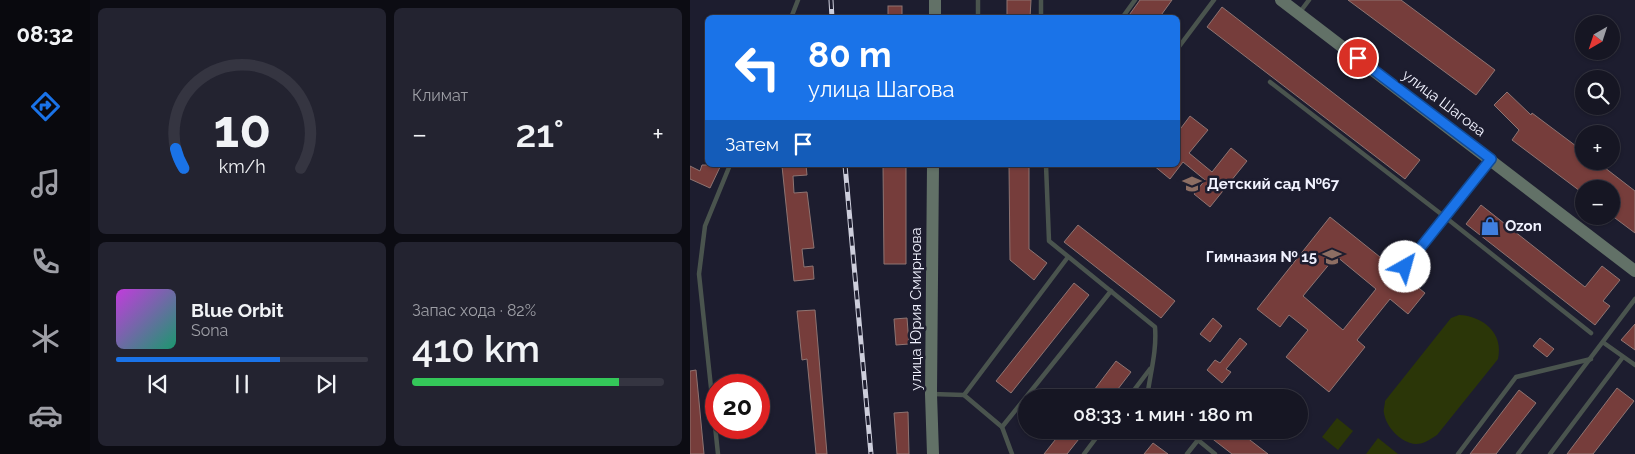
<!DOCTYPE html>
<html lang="ru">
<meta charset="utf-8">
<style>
:root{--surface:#161623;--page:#232330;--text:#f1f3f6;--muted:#9e9fa6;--line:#353541;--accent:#1a73e8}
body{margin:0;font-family:Raleway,sans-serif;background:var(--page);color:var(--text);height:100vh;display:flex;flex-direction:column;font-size:19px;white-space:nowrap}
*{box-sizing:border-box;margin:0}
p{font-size:16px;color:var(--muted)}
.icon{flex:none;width:28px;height:28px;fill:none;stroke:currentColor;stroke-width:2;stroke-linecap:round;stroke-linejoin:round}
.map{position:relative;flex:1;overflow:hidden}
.side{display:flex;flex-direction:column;gap:8px;padding:8px;background:#0c0c13;width:600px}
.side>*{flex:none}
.banner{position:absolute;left:15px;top:15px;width:475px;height:152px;border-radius:8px;box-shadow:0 1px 4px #0004,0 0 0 1px var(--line);background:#1a73e8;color:#fff;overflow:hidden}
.needle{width:32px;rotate:219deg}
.controls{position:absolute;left:885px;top:15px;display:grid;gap:10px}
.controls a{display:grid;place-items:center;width:45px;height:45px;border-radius:50%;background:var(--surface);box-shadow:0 1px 4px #0004,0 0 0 1px var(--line);font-size:25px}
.speed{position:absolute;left:15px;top:374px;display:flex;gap:10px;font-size:25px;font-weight:700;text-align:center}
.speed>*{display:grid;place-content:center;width:65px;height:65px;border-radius:50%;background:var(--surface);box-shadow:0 1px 4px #0004,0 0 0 1px var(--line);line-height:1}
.speed .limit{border:8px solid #d22;background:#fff;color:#111}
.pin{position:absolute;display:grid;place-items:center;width:42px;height:42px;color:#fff;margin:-21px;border:2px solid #fff;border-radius:50%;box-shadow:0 1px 5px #0007}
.me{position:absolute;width:55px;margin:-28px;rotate:38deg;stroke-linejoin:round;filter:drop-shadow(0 0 4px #0008)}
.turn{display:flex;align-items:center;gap:18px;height:105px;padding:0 20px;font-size:22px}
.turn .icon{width:65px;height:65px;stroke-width:2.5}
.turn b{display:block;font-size:35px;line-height:42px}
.then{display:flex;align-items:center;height:48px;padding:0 20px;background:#0003;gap:10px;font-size:19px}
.big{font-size:38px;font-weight:600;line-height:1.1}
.side .widget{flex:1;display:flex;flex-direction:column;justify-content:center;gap:8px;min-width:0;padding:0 18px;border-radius:8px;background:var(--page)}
.side .dial{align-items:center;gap:0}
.dial svg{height:130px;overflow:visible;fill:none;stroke:var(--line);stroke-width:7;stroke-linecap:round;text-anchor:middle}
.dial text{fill:var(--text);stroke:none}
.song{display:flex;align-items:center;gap:15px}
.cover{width:60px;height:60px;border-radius:8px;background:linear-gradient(135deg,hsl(290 70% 55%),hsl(160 70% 35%))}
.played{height:5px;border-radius:2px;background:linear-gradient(90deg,var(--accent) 65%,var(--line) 65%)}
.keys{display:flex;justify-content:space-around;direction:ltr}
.heat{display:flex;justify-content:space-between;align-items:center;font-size:28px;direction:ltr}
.charge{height:8px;border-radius:4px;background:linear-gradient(90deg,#34c759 82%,var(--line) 0)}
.side .tiles{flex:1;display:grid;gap:8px;grid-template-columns:repeat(2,1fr)}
.trip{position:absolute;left:328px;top:389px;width:290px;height:50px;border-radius:25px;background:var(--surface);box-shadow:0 1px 4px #0004,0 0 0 1px var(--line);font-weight:600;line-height:50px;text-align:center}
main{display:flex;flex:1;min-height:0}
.menu{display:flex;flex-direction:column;width:90px;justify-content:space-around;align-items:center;background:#09090e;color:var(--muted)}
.menu .icon{width:35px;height:35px}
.menu .active{color:var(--accent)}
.menu b{font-size:22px;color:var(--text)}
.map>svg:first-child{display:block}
.green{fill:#2b3608}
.building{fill:#763d3b;stroke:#8e7472;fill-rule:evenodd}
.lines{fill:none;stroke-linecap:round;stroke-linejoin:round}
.lane{stroke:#4a544e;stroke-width:4.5}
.secondary{stroke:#627167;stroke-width:12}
.rail-casing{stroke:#cdcedc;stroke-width:5}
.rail{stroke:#1d1d2f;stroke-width:3;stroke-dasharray:9;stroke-linecap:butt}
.route-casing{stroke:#114b97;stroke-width:12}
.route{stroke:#1a73e8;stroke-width:9}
.labels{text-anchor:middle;stroke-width:5;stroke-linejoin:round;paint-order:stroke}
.street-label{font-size:15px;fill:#f1f2ff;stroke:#1d1d2f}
.poi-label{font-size:15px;font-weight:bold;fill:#f1f2ff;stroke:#1d1d2f;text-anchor:start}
</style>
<main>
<nav class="menu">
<b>08:32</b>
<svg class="icon active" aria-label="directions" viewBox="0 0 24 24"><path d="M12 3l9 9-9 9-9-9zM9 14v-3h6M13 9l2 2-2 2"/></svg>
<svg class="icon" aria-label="music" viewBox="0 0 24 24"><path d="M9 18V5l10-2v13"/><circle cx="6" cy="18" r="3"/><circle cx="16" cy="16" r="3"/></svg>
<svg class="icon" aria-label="phone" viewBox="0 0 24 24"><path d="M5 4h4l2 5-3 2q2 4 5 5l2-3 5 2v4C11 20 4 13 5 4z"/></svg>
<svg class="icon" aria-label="climate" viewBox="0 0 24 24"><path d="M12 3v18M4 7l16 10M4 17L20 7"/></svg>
<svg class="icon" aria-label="car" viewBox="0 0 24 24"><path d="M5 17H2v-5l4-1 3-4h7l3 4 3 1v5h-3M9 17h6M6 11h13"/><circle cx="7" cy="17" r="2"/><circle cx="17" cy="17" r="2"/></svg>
</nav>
<section class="side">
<div class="tiles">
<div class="widget dial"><svg viewBox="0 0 100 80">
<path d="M14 69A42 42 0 1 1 86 69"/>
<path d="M14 69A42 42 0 0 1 9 57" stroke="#1a73e8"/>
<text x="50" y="56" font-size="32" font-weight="700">10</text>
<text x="50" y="72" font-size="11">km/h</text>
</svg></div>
<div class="widget"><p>Климат</p>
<div class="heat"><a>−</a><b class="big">21°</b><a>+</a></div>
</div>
<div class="widget">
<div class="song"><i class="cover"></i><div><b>Blue Orbit</b><p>Sona</p></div></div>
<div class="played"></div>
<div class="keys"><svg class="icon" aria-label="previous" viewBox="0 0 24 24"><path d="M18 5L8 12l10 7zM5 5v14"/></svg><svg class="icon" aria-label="pause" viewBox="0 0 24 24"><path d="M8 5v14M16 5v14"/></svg><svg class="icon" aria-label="next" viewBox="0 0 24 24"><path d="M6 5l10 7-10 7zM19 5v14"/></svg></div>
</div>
<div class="widget"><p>Запас хода · 82%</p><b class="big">410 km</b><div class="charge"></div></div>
</div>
</section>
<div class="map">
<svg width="945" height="454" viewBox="0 0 945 454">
<rect width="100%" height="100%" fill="#1d1d2f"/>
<!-- green -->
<g class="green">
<path d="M 769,315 C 793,316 814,333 808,359 L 747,435 C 741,439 734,444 726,444 C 711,443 696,427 694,413 C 693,410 695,405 695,401 L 761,318 Z"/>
<polygon points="647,418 663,431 648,450 632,437"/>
<polygon points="688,438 708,454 676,454"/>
</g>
<!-- building -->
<g class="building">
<polygon points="317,0 341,0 340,18 317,18"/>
<polygon points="450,0 482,0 469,18 437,18"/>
<polygon points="658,0 711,0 805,70 786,95"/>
<rect x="198" y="6" width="14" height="12"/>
<polygon points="532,7 730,160 715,179 517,27"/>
<polygon points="817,92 841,115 842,113 894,152 894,161 906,161 945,191 945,233 921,215 921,189 894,189 894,194 822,140 829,130 804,105"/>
<polygon points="500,116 518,130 499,153 522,172 541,148 557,161 520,207 504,194 515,180 493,162 480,179 463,165 488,165 488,132"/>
<polygon points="12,165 31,165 20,188 0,179 0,166 10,171"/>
<polygon points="116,165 117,175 103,176 104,193 117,192 124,248 112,249 114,267 123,266 124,279 104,281 92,166"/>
<polygon points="193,165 216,165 216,264 194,264"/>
<polygon points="319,165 339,165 339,249 357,263 344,280 320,260"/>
<polygon points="791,205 895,287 912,266 930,280 913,301 920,306 905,325 776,224"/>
<path d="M 640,217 L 735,293 L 718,314 L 700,299 L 667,340 L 675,347 L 639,392 L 596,357 L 618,330 L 599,315 L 590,327 L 567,309 ZM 646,256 L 686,289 L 653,330 L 613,296 Z"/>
<polygon points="388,225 485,301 471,318 374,242"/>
<polygon points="384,283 399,295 321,393 306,381"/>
<polygon points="125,310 137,454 126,454 117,359 112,360 107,311"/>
<polygon points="217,318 219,344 206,345 204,319"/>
<polygon points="523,318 532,326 520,342 510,334"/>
<polygon points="945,324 945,350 931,340"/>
<polygon points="550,338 557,344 536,369 541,372 532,383 517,370 525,360 530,363"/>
<polygon points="850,338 864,349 857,357 843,346"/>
<polygon points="426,361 441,372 421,398 398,398"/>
<polygon points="6,370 14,454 0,454 0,371"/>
<polygon points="927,388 944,401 903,454 877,454"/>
<polygon points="829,390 846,403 806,454 780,454"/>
<polygon points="218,412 219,454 207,454 204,413"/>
<polygon points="373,430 396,430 377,454 354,454"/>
<polygon points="511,430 547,430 578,454 542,454"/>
<polygon points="463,443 478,454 454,454"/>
</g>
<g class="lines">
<!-- lane -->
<g class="lane">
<polyline points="351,0 351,18"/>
<polyline points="610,12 619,0"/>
<polyline points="101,18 108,0"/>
<polyline points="288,18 288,0"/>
<polyline points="432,18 445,0"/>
<polyline points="488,48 524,0"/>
<polyline points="580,82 755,217 901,333"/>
<path d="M 356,165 L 359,241 L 465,327 C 467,351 460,374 457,398"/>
<polyline points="715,267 800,161"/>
<polyline points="914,343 945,365"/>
<polyline points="242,394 274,395 312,427 322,454"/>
<polyline points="274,395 378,257"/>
<polyline points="438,398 460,369"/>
<polyline points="312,427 421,291"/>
<polyline points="496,430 508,440"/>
<polyline points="28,454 9,274 15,226 40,165"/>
<polyline points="394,454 412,430"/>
<polyline points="497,454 508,440 525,454"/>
<polyline points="768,454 826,377 901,359"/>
<polyline points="828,454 945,299"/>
<polyline points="860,454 933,357"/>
</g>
<!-- secondary -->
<g class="secondary">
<polyline points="591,0 945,271"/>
<polyline points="245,18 245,0"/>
<polyline points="243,165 241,394 243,454"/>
</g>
<!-- rail casing -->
<g class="rail-casing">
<g id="rail">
<polyline points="141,0 142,18"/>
<polyline points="155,165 181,454"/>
</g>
</g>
<!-- rail -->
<use href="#rail" class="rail"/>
</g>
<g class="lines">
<!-- route casing -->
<g class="route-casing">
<polyline id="route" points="668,58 801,159 715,267"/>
</g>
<!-- route -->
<use href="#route" class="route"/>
</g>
<!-- icons -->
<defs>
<g id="school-bare" transform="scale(1.5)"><path d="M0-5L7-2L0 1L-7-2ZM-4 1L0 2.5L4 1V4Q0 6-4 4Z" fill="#8d6e63" stroke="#1d1d2f" stroke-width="2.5" paint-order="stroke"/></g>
<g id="shop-bare" transform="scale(1.5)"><path d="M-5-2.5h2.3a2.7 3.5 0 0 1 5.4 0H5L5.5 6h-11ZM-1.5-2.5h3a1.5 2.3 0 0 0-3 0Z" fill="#3f7fe0" stroke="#1d1d2f" stroke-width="2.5" paint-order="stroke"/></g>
</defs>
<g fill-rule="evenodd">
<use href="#school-bare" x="502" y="184"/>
<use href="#shop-bare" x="800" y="226"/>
<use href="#school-bare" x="642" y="257"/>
</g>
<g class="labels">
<!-- street labels -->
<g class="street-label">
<text transform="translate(754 103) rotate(37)" y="5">улица Шагова</text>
<text transform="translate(226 309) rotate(-90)" y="5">улица Юрия Смирнова</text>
</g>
<!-- poi labels -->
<g class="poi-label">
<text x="517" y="189">Детский сад №67</text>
<text x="815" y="231">Ozon</text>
<text x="627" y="262" text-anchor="end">Гимназия № 15</text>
</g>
</g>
</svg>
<div class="controls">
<a><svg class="needle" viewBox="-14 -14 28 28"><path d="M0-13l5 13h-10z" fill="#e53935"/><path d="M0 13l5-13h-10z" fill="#9e9fa6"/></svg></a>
<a><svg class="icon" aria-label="search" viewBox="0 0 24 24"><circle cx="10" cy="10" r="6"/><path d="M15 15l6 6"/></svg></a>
<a>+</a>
<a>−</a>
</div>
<div class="speed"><div class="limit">20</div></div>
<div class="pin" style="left:668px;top:58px;background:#d93025"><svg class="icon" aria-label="arrive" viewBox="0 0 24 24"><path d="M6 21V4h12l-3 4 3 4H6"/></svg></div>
<svg class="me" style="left:715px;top:267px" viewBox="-20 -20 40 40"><circle r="19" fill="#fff"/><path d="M0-13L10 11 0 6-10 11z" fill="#1a73e8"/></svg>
<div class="trip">08:33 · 1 мин · 180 m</div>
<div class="banner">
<div class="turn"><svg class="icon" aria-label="left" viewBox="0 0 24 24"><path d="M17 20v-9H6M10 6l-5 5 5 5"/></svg><div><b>80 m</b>улица Шагова</div></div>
<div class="then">Затем<svg class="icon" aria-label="arrive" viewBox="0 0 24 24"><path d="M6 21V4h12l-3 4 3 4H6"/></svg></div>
</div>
</div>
</main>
